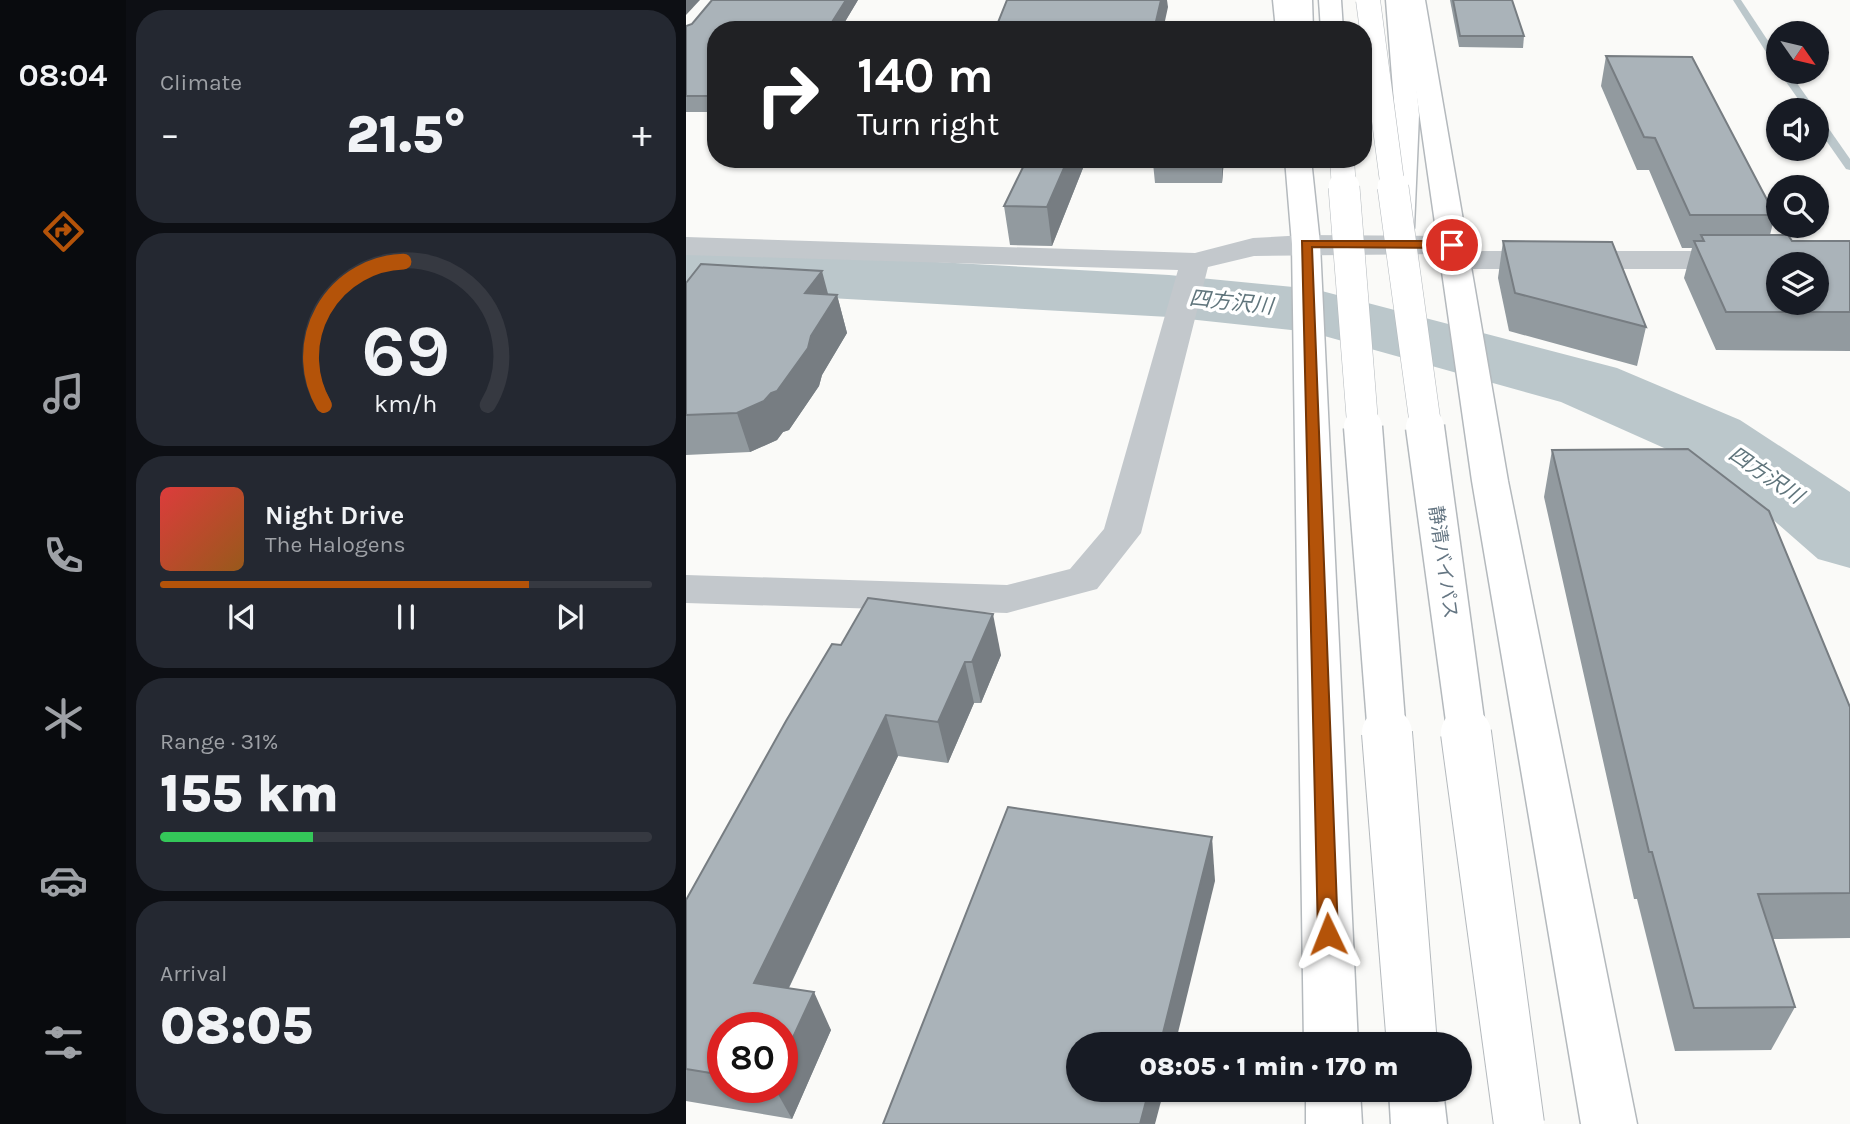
<!DOCTYPE html>
<meta charset="utf-8">
<style>
:root{--surface:#171b24;--page:#242831;--text:#f1f3f6;--muted:#9ea1a6;--line:#363941;--accent:#b45309}
body{margin:0;font-family:Karla,"Noto Sans JP",sans-serif;background:var(--page);color:var(--text);height:100vh;display:flex;flex-direction:column;font-size:26px;white-space:nowrap}
*{box-sizing:border-box;margin:0}
p{font-size:23px;color:var(--muted)}
.icon{flex:none;width:38px;height:38px;fill:none;stroke:currentColor;stroke-width:2;stroke-linecap:round;stroke-linejoin:round}
.map{position:relative;flex:1;overflow:hidden}
.details{display:flex;flex-direction:column;gap:10px;padding:10px;background:#0d0f14;width:560px}
.details>*{flex:none}
.banner{position:absolute;left:21px;top:21px;width:665px;height:147px;border-radius:28px;box-shadow:0 2px 5px #0004;background:#202124;color:#fff;overflow:hidden}
.needle{width:46px;rotate:124deg}
.tools{position:absolute;left:1080px;top:21px;display:grid;gap:14px}
.tools a{display:grid;place-items:center;width:63px;height:63px;border-radius:50%;background:var(--surface);box-shadow:0 2px 5px #0004;font-size:35px}
.speed{position:absolute;left:21px;top:1012px;display:flex;gap:14px;font-size:35px;font-weight:700;text-align:center}
.speed>*{display:grid;place-content:center;width:91px;height:91px;border-radius:50%;background:var(--surface);box-shadow:0 2px 5px #0004;line-height:1}
.speed .limit{border:10px solid #d22;background:#fff;color:#111}
.pin{position:absolute;display:grid;place-items:center;width:60px;height:60px;color:#fff;margin:-30px;border:4px solid #fff;border-radius:50%;box-shadow:0 2px 7px #0007}
.me{position:absolute;width:77px;margin:-38px;rotate:358deg;stroke-linejoin:round;filter:drop-shadow(0 0 5px #0008)}
.turn{display:flex;align-items:center;gap:24px;height:147px;padding:0 35px;font-size:32px}
.turn .icon{width:91px;height:91px;stroke-width:2.5}
.turn b{display:block;font-size:49px;line-height:60px}
.big{font-size:52px;font-weight:800;line-height:1.1}
.details .tile{flex:1;display:flex;flex-direction:column;justify-content:center;gap:10px;min-width:0;padding:0 24px;border-radius:28px;background:var(--page)}
.details .dial{align-items:center;gap:0}
.dial svg{height:182px;overflow:visible;fill:none;stroke:var(--line);stroke-width:7;stroke-linecap:round;text-anchor:middle}
.dial text{fill:var(--text);stroke:none}
.song{display:flex;align-items:center;gap:21px}
.cover{width:84px;height:84px;border-radius:10px;background:linear-gradient(135deg,hsl(0 70% 55%),hsl(30 70% 35%))}
.played{height:7px;border-radius:4px;background:linear-gradient(90deg,var(--accent) 75%,var(--line) 75%)}
.keys{display:flex;justify-content:space-around;direction:ltr}
.heat{display:flex;justify-content:space-between;align-items:center;font-size:38px;direction:ltr}
.charge{height:10px;border-radius:5px;background:linear-gradient(90deg,#34c759 31%,var(--line) 0)}
.trip{position:absolute;left:380px;top:1032px;width:406px;height:70px;border-radius:35px;background:var(--surface);box-shadow:0 2px 5px #0004;font-weight:800;line-height:70px;text-align:center}
main{display:flex;flex:1;min-height:0}
.menu{display:flex;flex-direction:column;width:126px;justify-content:space-around;align-items:center;background:#090b0e;color:var(--muted)}
.menu .icon{width:49px;height:49px}
.menu .active{color:var(--accent)}
.menu b{font-size:32px;color:var(--text)}
.map>svg:first-child{display:block}
.lines{fill:none;stroke-linecap:round;stroke-linejoin:round}
.stream{fill:#bbc7cb;fill-rule:evenodd}
.river{fill:#bbc7cb;fill-rule:evenodd}
.trunk-casing{stroke:#b4b9bd;stroke-width:3}
.motorway-casing{stroke:#b4b9bd;stroke-width:3}
.minor{fill:#c3c8cc;fill-rule:evenodd}
.trunk{fill:#fff;fill-rule:evenodd}
.motorway{fill:#fff;fill-rule:evenodd}
.motorway-bridge-far3-casing{stroke:#b4b9bd;stroke-width:25;stroke-linecap:butt}
.motorway-bridge-far2-casing{stroke:#b4b9bd;stroke-width:32;stroke-linecap:butt}
.motorway-bridge-far1-casing{stroke:#b4b9bd;stroke-width:41;stroke-linecap:butt}
.motorway-bridge-casing{stroke:#b4b9bd;stroke-width:52;stroke-linecap:butt}
.motorway-bridge-far3{stroke:#fff;stroke-width:24}
.motorway-bridge-far2{stroke:#fff;stroke-width:31}
.motorway-bridge-far1{stroke:#fff;stroke-width:38}
.motorway-bridge{stroke:#fff;stroke-width:50}
.wall{fill:#929a9f;fill-rule:evenodd}
.shaded-wall{fill:#777d82}
.building{fill:#aab3b9;stroke:#777d82;stroke-width:2;fill-rule:evenodd}
.route{fill:#b45309;stroke:#753606;stroke-width:2}
.labels{text-anchor:middle;stroke-width:7;stroke-linejoin:round;paint-order:stroke}
.street-label{font-size:19px;fill:#657683;stroke:#fff}
.water-label{font-size:21px;font-style:italic;fill:#60757c;stroke:#fff}
</style>
<main>
<nav class="menu">
<b>08:04</b>
<svg class="icon active" aria-label="directions" viewBox="0 0 24 24"><path d="M12 3l9 9-9 9-9-9zM9 14v-3h6M13 9l2 2-2 2"/></svg>
<svg class="icon" aria-label="music" viewBox="0 0 24 24"><path d="M9 18V5l10-2v13"/><circle cx="6" cy="18" r="3"/><circle cx="16" cy="16" r="3"/></svg>
<svg class="icon" aria-label="phone" viewBox="0 0 24 24"><path d="M5 4h4l2 5-3 2q2 4 5 5l2-3 5 2v4C11 20 4 13 5 4z"/></svg>
<svg class="icon" aria-label="climate" viewBox="0 0 24 24"><path d="M12 3v18M4 7l16 10M4 17L20 7"/></svg>
<svg class="icon" aria-label="car" viewBox="0 0 24 24"><path d="M5 17H2v-5l4-1 3-4h7l3 4 3 1v5h-3M9 17h6M6 11h13"/><circle cx="7" cy="17" r="2"/><circle cx="17" cy="17" r="2"/></svg>
<svg class="icon" aria-label="filters" viewBox="0 0 24 24"><path d="M4 7h16M4 17h16"/><circle cx="9" cy="7" r="2"/><circle cx="15" cy="17" r="2"/></svg>
</nav>
<section class="details">
<div class="tile"><p>Climate</p>
<div class="heat"><a>−</a><b class="big">21.5°</b><a>+</a></div>
</div>
<div class="tile dial"><svg viewBox="0 0 100 80">
<path d="M14 69A42 42 0 1 1 86 69"/>
<path d="M14 69A42 42 0 0 1 49 6" stroke="#b45309"/>
<text x="50" y="56" font-size="32" font-weight="700">69</text>
<text x="50" y="72" font-size="11">km/h</text>
</svg></div>
<div class="tile">
<div class="song"><i class="cover"></i><div><b>Night Drive</b><p>The Halogens</p></div></div>
<div class="played"></div>
<div class="keys"><svg class="icon" aria-label="previous" viewBox="0 0 24 24"><path d="M18 5L8 12l10 7zM5 5v14"/></svg><svg class="icon" aria-label="pause" viewBox="0 0 24 24"><path d="M8 5v14M16 5v14"/></svg><svg class="icon" aria-label="next" viewBox="0 0 24 24"><path d="M6 5l10 7-10 7zM19 5v14"/></svg></div>
</div>
<div class="tile"><p>Range · 31%</p><b class="big">155 km</b><div class="charge"></div></div>
<div class="tile"><p>Arrival</p><b class="big">08:05</b></div>
</section>
<div class="map">
<svg width="1164" height="1124" viewBox="0 0 1164 1124">
<rect width="100%" height="100%" fill="#fafaf8"/>
<g class="lines">
<!-- stream -->
<g class="stream">
<polygon points="1047,0 1055,0 1092,56 1092,66 1087,63"/>
<polygon points="1093,72 1103,72 1130,110 1120,110"/>
<polygon points="1130,115 1134,116 1164,159 1164,170 1160,169 1130,126"/>
</g>
<!-- river -->
<polygon class="river" points="0,248 483,275 628,289 931,368 1054,420 1164,492 1164,568 1132,559 1084,517 996,456 875,402 624,332 483,317 0,290"/>
<!-- trunk casing -->
<g class="trunk-casing">
<g id="trunk">
<polygon points="587,0 609,0 612,30 590,30"/>
<polygon points="717,0 739,0 822,481 951,1124 895,1124 786,481"/>
<polygon points="599,159 625,159 634,244 672,1045 618,1045 606,244"/>
<polygon points="620,1090 674,1090 676,1124 620,1124"/>
</g>
</g>
<!-- motorway casing -->
<g class="motorway-casing">
<g id="motorway">
<polygon points="604,0 626,0 627,30 605,30"/>
<polygon points="633,0 655,0 657,30 635,30"/>
<polygon points="700,0 722,0 733,115 728,228 724,234 714,236 704,234 700,228 709,115"/>
<polygon points="703,1090 757,1090 761,1124 705,1124"/>
</g>
</g>
<!-- minor -->
<polygon class="minor" points="620,235 766,236 776,239 780,245 775,251 1053,251 1063,254 1068,260 1063,266 1053,269 768,269 758,266 753,260 759,254 568,256 522,267 455,533 411,589 321,613 0,603 0,575 321,585 384,569 418,529 492,270 0,255 0,237 509,253 567,238"/>
<!-- trunk -->
<use href="#trunk" class="trunk"/>
<!-- motorway -->
<use href="#motorway" class="motorway"/>
<!-- motorway-bridge-far3 casing -->
<g class="motorway-bridge-far3-casing">
<g id="motorway-bridge-far3">
<polyline points="682,0 707,189"/>
<polyline points="656,159 658,189"/>
</g>
</g>
<!-- motorway-bridge-far2 casing -->
<g class="motorway-bridge-far2-casing">
<g id="motorway-bridge-far2">
<polyline points="658,187 677,429"/>
<polyline points="707,187 740,429"/>
</g>
</g>
<!-- motorway-bridge-far1 casing -->
<g class="motorway-bridge-far1-casing">
<g id="motorway-bridge-far1">
<polyline points="677,427 701,735"/>
<polyline points="739,427 781,735"/>
</g>
</g>
<!-- motorway-bridge casing -->
<g class="motorway-bridge-casing">
<g id="motorway-bridge">
<polyline points="701,733 726,1045"/>
<polyline points="780,733 833,1124"/>
</g>
</g>
<!-- motorway-bridge-far3 -->
<use href="#motorway-bridge-far3" class="motorway-bridge-far3"/>
<!-- motorway-bridge-far2 -->
<use href="#motorway-bridge-far2" class="motorway-bridge-far2"/>
<!-- motorway-bridge-far1 -->
<use href="#motorway-bridge-far1" class="motorway-bridge-far1"/>
<!-- motorway-bridge -->
<use href="#motorway-bridge" class="motorway-bridge"/>
</g>
<!-- wall -->
<g class="wall">
<polygon points="26,0 172,0 154,30 30,30 30,112 0,112 0,26 6,24"/>
<polygon points="764,0 826,0 838,36 837,48 773,47"/>
<polygon points="920,56 1089,215 1084,235 1106,241 1164,241 1164,351 1030,350 998,278 1006,248 996,248 963,170 951,170 915,86"/>
<polygon points="332,159 538,159 536,183 469,183 467,163 399,163 366,246 324,245 318,206 341,160"/>
<polygon points="817,241 960,327 951,366 823,331 812,278"/>
<polygon points="0,283 151,295 161,333 136,375 133,386 103,430 97,432 91,440 64,452 0,455"/>
<polygon points="866,450 1164,707 1164,938 1087,939 1109,1007 1085,1050 989,1051 951,899 948,899 858,497"/>
<path d="M 155,645 L 315,655 L 295,703 L 288,703 L 262,763 L 212,756 L 103,988 L 145,1030 L 106,1119 L 0,1101 L 0,900 ZM 37,1027 L 96,1087 L 37,1087 Z"/>
</g>
<!-- shaded-wall -->
<g class="shaded-wall">
<polygon points="0,0 14,0 0,15"/>
<polygon points="160,0 172,0 154,30 141,30"/>
<polygon points="475,0 481,0 482,7 477,30 468,30"/>
<polygon points="382,159 399,159 399,163 366,246 361,207"/>
<polygon points="536,159 538,159 536,183"/>
<polygon points="136,271 145,305 151,295 161,333 136,375 133,386 103,430 97,432 91,440 64,452 51,413 119,293"/>
<polygon points="307,614 315,655 295,703 286,662"/>
<polygon points="279,662 288,703 262,763 252,722"/>
<polygon points="200,715 212,756 87,1021 68,983"/>
<polygon points="526,837 529,881 489,1045 474,1045"/>
<polygon points="128,992 145,1030 106,1119 88,1087 96,1087 96,1061"/>
<polygon points="463,1090 478,1090 469,1124 454,1124"/>
</g>
<!-- building -->
<g class="building">
<polygon points="26,0 160,0 141,30 30,30 30,96 0,96 0,26 6,24"/>
<polygon points="321,0 475,0 468,30 309,30"/>
<polygon points="767,0 826,0 838,36 774,36"/>
<polygon points="920,56 1006,57 1089,215 1004,215 969,138 958,137"/>
<polygon points="341,159 382,159 361,207 318,206"/>
<path d="M 1015,235 L 1102,235 L 1106,241 L 1164,241 L 1164,312 L 1040,312 L 1008,241 L 1018,241 ZM 1092,264 L 1130,264 L 1130,303 L 1092,303 Z"/>
<polygon points="817,241 926,242 960,327 829,293"/>
<polygon points="15,264 136,271 119,293 151,295 125,336 122,348 91,391 85,393 78,401 51,413 0,415 0,283"/>
<polygon points="1002,449 1083,511 1164,707 1164,893 1072,894 1109,1007 1008,1008 966,852 963,852 866,450"/>
<polygon points="182,598 307,614 286,662 279,662 252,722 200,715 68,983 128,992 96,1061 96,1027 37,1027 37,1075 0,1069 0,900 100,721 146,644 155,645"/>
<polygon points="322,807 526,837 474,1045 392,1045 392,1090 463,1090 454,1124 197,1124"/>
</g>
<!-- route -->
<polygon class="route" points="616,241 766,241 772,245 766,248 626,247 652,934 649,941 642,943 635,941 632,934"/>
<g class="labels">
<!-- street labels -->
<g class="street-label">
<text transform="translate(758 562) rotate(82)" y="7">静清バイパス</text>
</g>
<!-- water labels -->
<g class="water-label">
<text transform="translate(545 302) rotate(6)" y="7">四方沢川</text>
<text transform="translate(1080 475) rotate(34)" y="7">四方沢川</text>
</g>
</g>
</svg>
<div class="tools">
<a><svg class="needle" viewBox="-14 -14 28 28"><path d="M0-13l5 13h-10z" fill="#e53935"/><path d="M0 13l5-13h-10z" fill="#9ea1a6"/></svg></a>
<a><svg class="icon" aria-label="sound" viewBox="0 0 24 24"><path d="M4 9h4l5-4v14l-5-4H4zM17 9q2 3 0 6"/></svg></a>
<a><svg class="icon" aria-label="search" viewBox="0 0 24 24"><circle cx="10" cy="10" r="6"/><path d="M15 15l6 6"/></svg></a>
<a><svg class="icon" aria-label="layers" viewBox="0 0 24 24"><path d="M12 4l9 5-9 5-9-5zM3 14l9 5 9-5"/></svg></a>
</div>
<div class="speed"><div class="limit">80</div></div>
<div class="pin" style="left:766px;top:245px;background:#d93025"><svg class="icon" aria-label="arrive" viewBox="0 0 24 24"><path d="M6 21V4h12l-3 4 3 4H6"/></svg></div>
<svg class="me" style="left:642px;top:934px" viewBox="-20 -20 40 40"><path d="M0-17L14 15 0 8-14 15z" fill="#b45309" stroke="#fff" stroke-width="4"/></svg>
<div class="trip">08:05 · 1 min · 170 m</div>
<div class="banner">
<div class="turn"><svg class="icon" aria-label="right" viewBox="0 0 24 24"><path d="M7 20v-9h11M14 6l5 5-5 5"/></svg><div><b>140 m</b>Turn right</div></div>
</div>
</div>
</main>
